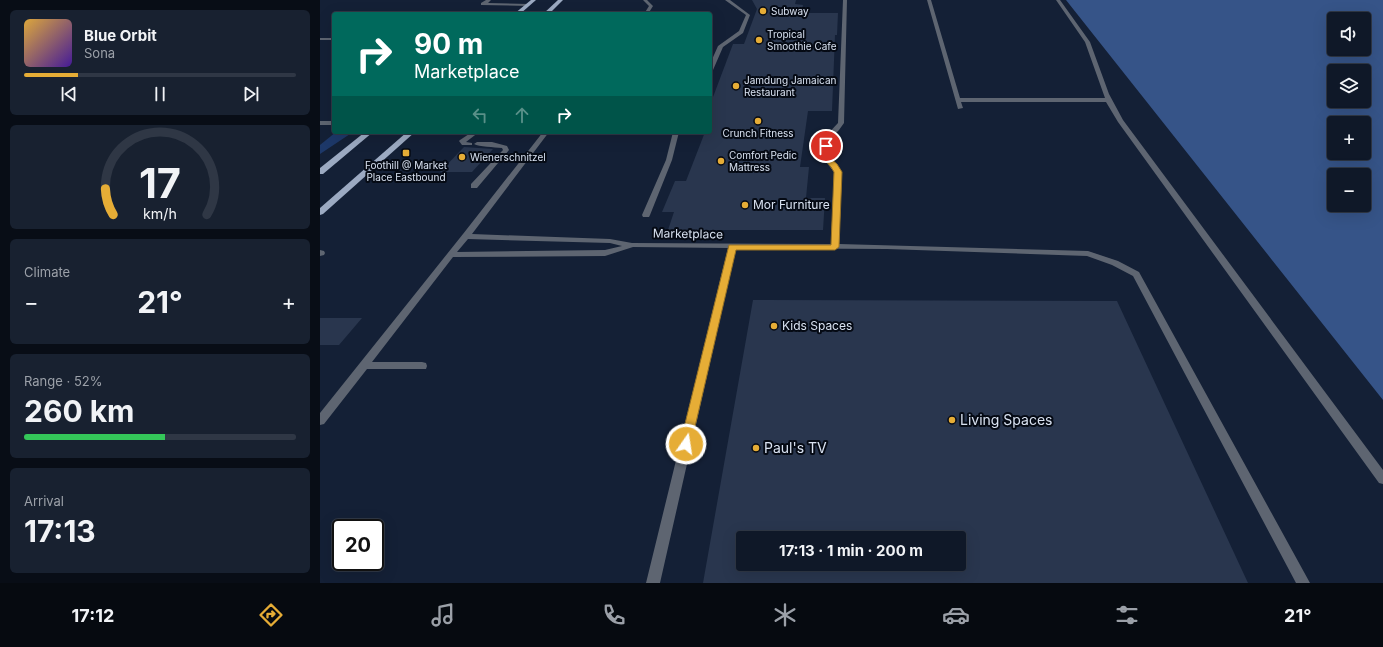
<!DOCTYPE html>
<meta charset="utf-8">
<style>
:root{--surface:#0f1828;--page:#182130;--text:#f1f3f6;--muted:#9ba0a8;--line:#2f3745;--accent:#e6ad36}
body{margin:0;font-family:Inter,sans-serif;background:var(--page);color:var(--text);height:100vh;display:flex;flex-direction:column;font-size:15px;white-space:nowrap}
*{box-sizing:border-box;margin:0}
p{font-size:13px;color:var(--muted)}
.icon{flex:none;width:22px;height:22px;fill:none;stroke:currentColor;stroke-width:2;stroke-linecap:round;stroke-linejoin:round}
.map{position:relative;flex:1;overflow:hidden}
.side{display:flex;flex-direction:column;gap:10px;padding:10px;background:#080d16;width:320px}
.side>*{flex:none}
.hud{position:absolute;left:12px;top:12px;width:380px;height:122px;border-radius:4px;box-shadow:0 4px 16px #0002,0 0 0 1px var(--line);background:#00695c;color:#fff;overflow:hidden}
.buttons{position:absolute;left:1007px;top:12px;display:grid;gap:8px}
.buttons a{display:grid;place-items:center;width:44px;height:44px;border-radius:4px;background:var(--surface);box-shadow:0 4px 16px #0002,0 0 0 1px var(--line);font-size:20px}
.speed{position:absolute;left:12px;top:519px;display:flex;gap:8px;font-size:20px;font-weight:700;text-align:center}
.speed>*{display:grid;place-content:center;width:52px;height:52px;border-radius:50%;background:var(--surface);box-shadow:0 4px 16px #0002,0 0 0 1px var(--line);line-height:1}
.speed .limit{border:2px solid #111;border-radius:6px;background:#fff;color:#111}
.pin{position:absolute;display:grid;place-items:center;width:34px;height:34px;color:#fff;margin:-17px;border:2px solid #fff;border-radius:50%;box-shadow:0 1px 4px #0007}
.me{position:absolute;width:44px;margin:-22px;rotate:13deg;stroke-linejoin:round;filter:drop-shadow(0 0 3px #0008)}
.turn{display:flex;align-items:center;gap:14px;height:84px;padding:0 16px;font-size:18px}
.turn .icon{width:52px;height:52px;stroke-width:2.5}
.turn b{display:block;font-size:28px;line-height:34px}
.lanes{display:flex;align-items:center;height:38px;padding:0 16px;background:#0003;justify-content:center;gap:20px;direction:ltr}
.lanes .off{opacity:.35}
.big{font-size:30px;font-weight:700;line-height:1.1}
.side .tile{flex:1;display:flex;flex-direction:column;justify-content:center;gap:6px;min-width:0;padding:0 14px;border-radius:6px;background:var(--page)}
.side .dial{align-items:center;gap:0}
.dial svg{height:104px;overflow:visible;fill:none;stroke:var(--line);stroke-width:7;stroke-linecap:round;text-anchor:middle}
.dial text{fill:var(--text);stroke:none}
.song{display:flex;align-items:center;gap:12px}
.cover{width:48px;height:48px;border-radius:6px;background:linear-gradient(135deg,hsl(40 70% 55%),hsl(260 70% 35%))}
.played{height:4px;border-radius:2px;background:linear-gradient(90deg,var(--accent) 20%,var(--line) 20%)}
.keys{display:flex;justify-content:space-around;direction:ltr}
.heat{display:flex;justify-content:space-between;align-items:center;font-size:22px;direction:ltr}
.charge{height:6px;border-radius:3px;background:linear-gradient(90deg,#34c759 52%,var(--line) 0)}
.trip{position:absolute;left:416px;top:531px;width:230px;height:40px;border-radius:4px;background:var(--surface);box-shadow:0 4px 16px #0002,0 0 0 1px var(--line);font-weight:700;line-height:40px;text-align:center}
.menu{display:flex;height:64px;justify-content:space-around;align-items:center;background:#060a10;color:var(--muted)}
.menu .icon{width:28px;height:28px}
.menu .selected{color:var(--accent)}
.menu b{font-size:18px;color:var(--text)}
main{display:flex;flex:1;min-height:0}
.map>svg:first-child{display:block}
.green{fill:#1d3869}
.water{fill:#365488;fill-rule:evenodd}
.building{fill:#29364e;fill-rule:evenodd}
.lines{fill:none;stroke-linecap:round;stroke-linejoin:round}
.service{fill:#5e6571;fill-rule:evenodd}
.primary{fill:#9caac2;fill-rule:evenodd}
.route{fill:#e6ad36;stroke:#967023}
.poi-dot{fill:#e6ad36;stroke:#050a14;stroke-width:1.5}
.labels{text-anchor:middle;stroke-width:4;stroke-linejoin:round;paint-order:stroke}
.far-poi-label{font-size:10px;fill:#d9e2f1;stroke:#050a14;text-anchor:start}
.poi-label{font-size:12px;fill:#d9e2f1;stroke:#050a14;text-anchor:start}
.street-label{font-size:12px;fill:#d9e2f1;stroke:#050a14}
.near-poi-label{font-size:14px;fill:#d9e2f1;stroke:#050a14;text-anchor:start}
</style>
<main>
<section class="side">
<div class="tile">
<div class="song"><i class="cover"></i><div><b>Blue Orbit</b><p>Sona</p></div></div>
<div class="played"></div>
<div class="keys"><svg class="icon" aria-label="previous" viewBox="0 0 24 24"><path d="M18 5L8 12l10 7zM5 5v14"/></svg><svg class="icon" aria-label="pause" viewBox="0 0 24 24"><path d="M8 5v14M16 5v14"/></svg><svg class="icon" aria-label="next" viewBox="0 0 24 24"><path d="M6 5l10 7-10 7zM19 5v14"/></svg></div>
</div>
<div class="tile dial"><svg viewBox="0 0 100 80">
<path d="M14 69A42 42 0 1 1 86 69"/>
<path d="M14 69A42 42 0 0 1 8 49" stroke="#e6ad36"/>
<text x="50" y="56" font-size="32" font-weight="700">17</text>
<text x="50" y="72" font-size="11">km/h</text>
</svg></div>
<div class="tile"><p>Climate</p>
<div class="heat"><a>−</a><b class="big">21°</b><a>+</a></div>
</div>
<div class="tile"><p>Range · 52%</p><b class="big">260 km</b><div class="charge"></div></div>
<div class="tile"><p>Arrival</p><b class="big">17:13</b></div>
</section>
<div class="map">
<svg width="1063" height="583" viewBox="0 0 1063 583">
<rect width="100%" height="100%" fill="#142036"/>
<!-- green -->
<polygon class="green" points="16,132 33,132 0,154 0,145"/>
<!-- water -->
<path class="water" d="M 746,0 L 1063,0 L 1063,400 ZM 1014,19 L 1044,19 L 1044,49 L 1014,49 ZM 1014,71 L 1044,71 L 1044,101 L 1014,101 ZM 1014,123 L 1044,123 L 1044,153 L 1014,153 ZM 1014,175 L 1044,175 L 1044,205 L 1014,205 Z"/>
<!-- building -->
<g class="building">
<polygon points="432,0 476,0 475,4 483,5 481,13 518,13 517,35 515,35 512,111 488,111 480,167 489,167 486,198 505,198 503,230 348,230 354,212 342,212 355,181 366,181 385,132 390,132 390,105 413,44 424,44 437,9"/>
<polygon points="144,147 173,149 152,172 120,172"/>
<path d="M 433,300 L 797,301 L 928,583 L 383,583 ZM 423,538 L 639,538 L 639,564 L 423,564 Z"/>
<polygon points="0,318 42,318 19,345 0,345"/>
</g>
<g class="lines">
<!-- service -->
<g class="service">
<polygon points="166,0 171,0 168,3 208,4 210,5 208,6 161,5 161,3"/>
<polygon points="323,0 327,0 333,6 328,14 324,14 329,6"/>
<polygon points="405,0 410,0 430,15 423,33 403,47 393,70 390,72 390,64 398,46 419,31 426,15"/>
<path d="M 523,0 L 527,0 L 524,123 L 519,130 L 510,139 L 508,157 L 522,172 L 519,244 L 768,251 L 798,261 L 819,272 L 990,583 L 976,583 L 813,276 L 792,265 L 767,256 L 567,249 L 416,248 L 340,583 L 326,583 L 408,248 L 313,247 L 285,256 L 133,257 L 52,362 L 102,362 L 106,363 L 107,366 L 106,369 L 47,369 L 4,424 L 0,425 L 0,413 L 143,234 L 223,132 L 229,132 L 152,234 L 290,239 L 312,243 L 511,244 L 514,172 L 502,157 L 504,138 L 518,123 ZM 148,239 L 290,243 L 302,246 L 285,250 L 137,252 Z"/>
<polygon points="607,0 611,0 640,98 785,98 765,42 736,0 740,0 770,42 789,94 803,120 1063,470 1063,484 1059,483 798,122 786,102 641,102 643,108 638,109"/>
<rect x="0" y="38" width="14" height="2"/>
<rect x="0" y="121" width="14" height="4"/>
<polygon points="152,132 159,132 146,142 152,143 152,145 142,145 139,141 140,140"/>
<polygon points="353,132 359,132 352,160 330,215 329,217 323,217 322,215 346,160"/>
<path d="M 172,142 L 187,146 L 189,150 L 157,188 L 151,188 L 151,184 L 183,150 L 182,148 C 174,147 159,147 154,144 L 157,142 Z"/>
<polygon points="0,250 4,251 5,253 4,255 0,256"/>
</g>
<!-- primary -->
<g class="primary">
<polygon points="211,0 216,0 200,14 194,14"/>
<polygon points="238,0 243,0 229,14 223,14"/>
<polygon points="45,132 53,132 3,174 0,174 0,168"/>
<polygon points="87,132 95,132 3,214 0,215 0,208"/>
</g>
</g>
<!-- route -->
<polygon class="route" points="504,145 509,146 509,157 517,164 522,172 519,247 515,250 416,250 371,444 370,448 366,449 361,448 360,444 409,245 511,245 514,172 511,167 502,157"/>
<!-- markers -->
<g class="poi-dot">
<circle cx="443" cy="11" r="4"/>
<circle cx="439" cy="40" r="4"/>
<circle cx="416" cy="86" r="4"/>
<circle cx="438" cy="121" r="4"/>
<rect x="82" y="149" width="8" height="8" rx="2"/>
<circle cx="142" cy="157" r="4"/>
<circle cx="401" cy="161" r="4"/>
<circle cx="425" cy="205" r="4"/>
<circle cx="454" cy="326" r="4"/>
<circle cx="632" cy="420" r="4"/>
<circle cx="436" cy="448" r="4"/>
</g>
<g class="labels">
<!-- far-poi labels -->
<g class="far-poi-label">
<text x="451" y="15">Subway</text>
<text x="447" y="38">Tropical<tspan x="447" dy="12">Smoothie Cafe</tspan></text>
<text x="424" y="84">Jamdung Jamaican<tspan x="424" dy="12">Restaurant</tspan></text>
<text x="438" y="137" text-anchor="middle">Crunch Fitness</text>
<text x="409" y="159">Comfort Pedic<tspan x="409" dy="12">Mattress</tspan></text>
<text x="150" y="161">Wienerschnitzel</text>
<text x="86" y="169" text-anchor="middle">Foothill @ Market<tspan x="86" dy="12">Place Eastbound</tspan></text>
</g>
<!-- poi labels -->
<g class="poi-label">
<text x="433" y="209">Mor Furniture</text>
<text x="462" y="330">Kids Spaces</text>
</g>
<!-- street labels -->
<g class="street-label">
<text transform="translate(368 234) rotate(1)" y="4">Marketplace</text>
</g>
<!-- near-poi labels -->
<g class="near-poi-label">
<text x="640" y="425">Living Spaces</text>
<text x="444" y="453">Paul's TV</text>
</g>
</g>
</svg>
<div class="buttons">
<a><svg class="icon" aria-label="sound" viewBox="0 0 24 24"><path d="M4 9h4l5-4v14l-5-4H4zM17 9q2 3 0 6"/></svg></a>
<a><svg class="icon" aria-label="layers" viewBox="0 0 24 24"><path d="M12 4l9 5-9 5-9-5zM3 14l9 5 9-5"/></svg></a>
<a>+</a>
<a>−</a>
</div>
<div class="speed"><div class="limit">20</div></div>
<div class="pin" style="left:506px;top:146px;background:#d93025"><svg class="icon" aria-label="arrive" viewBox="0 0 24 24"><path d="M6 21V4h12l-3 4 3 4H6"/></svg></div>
<svg class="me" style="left:366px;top:444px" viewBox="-20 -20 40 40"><circle r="17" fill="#e6ad36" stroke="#fff" stroke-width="3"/><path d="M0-11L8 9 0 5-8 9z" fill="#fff"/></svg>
<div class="trip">17:13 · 1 min · 200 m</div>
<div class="hud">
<div class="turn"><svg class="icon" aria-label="right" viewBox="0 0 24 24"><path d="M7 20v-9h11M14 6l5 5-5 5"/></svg><div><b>90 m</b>Marketplace</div></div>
<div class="lanes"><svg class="icon off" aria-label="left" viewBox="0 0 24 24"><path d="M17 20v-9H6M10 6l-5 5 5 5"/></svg><svg class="icon off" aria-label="ahead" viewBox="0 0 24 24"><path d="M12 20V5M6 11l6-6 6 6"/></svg><svg class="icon" aria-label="right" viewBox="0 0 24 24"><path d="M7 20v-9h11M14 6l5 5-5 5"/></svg></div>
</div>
</div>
</main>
<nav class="menu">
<b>17:12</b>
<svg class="icon selected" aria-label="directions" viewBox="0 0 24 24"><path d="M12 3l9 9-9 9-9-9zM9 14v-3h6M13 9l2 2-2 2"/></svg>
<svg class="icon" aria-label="music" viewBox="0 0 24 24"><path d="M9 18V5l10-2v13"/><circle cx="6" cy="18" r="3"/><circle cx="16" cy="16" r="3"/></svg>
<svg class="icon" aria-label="phone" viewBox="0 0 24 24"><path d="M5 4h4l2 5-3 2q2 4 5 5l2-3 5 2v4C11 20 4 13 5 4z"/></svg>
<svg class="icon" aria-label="climate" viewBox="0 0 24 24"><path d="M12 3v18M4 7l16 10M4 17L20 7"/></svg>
<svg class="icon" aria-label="car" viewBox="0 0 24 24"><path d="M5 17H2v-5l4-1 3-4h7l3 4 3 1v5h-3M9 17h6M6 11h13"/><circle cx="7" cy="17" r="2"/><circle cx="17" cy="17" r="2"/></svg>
<svg class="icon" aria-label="filters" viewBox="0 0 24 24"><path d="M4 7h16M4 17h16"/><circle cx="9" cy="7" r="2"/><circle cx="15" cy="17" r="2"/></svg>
<b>21°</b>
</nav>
